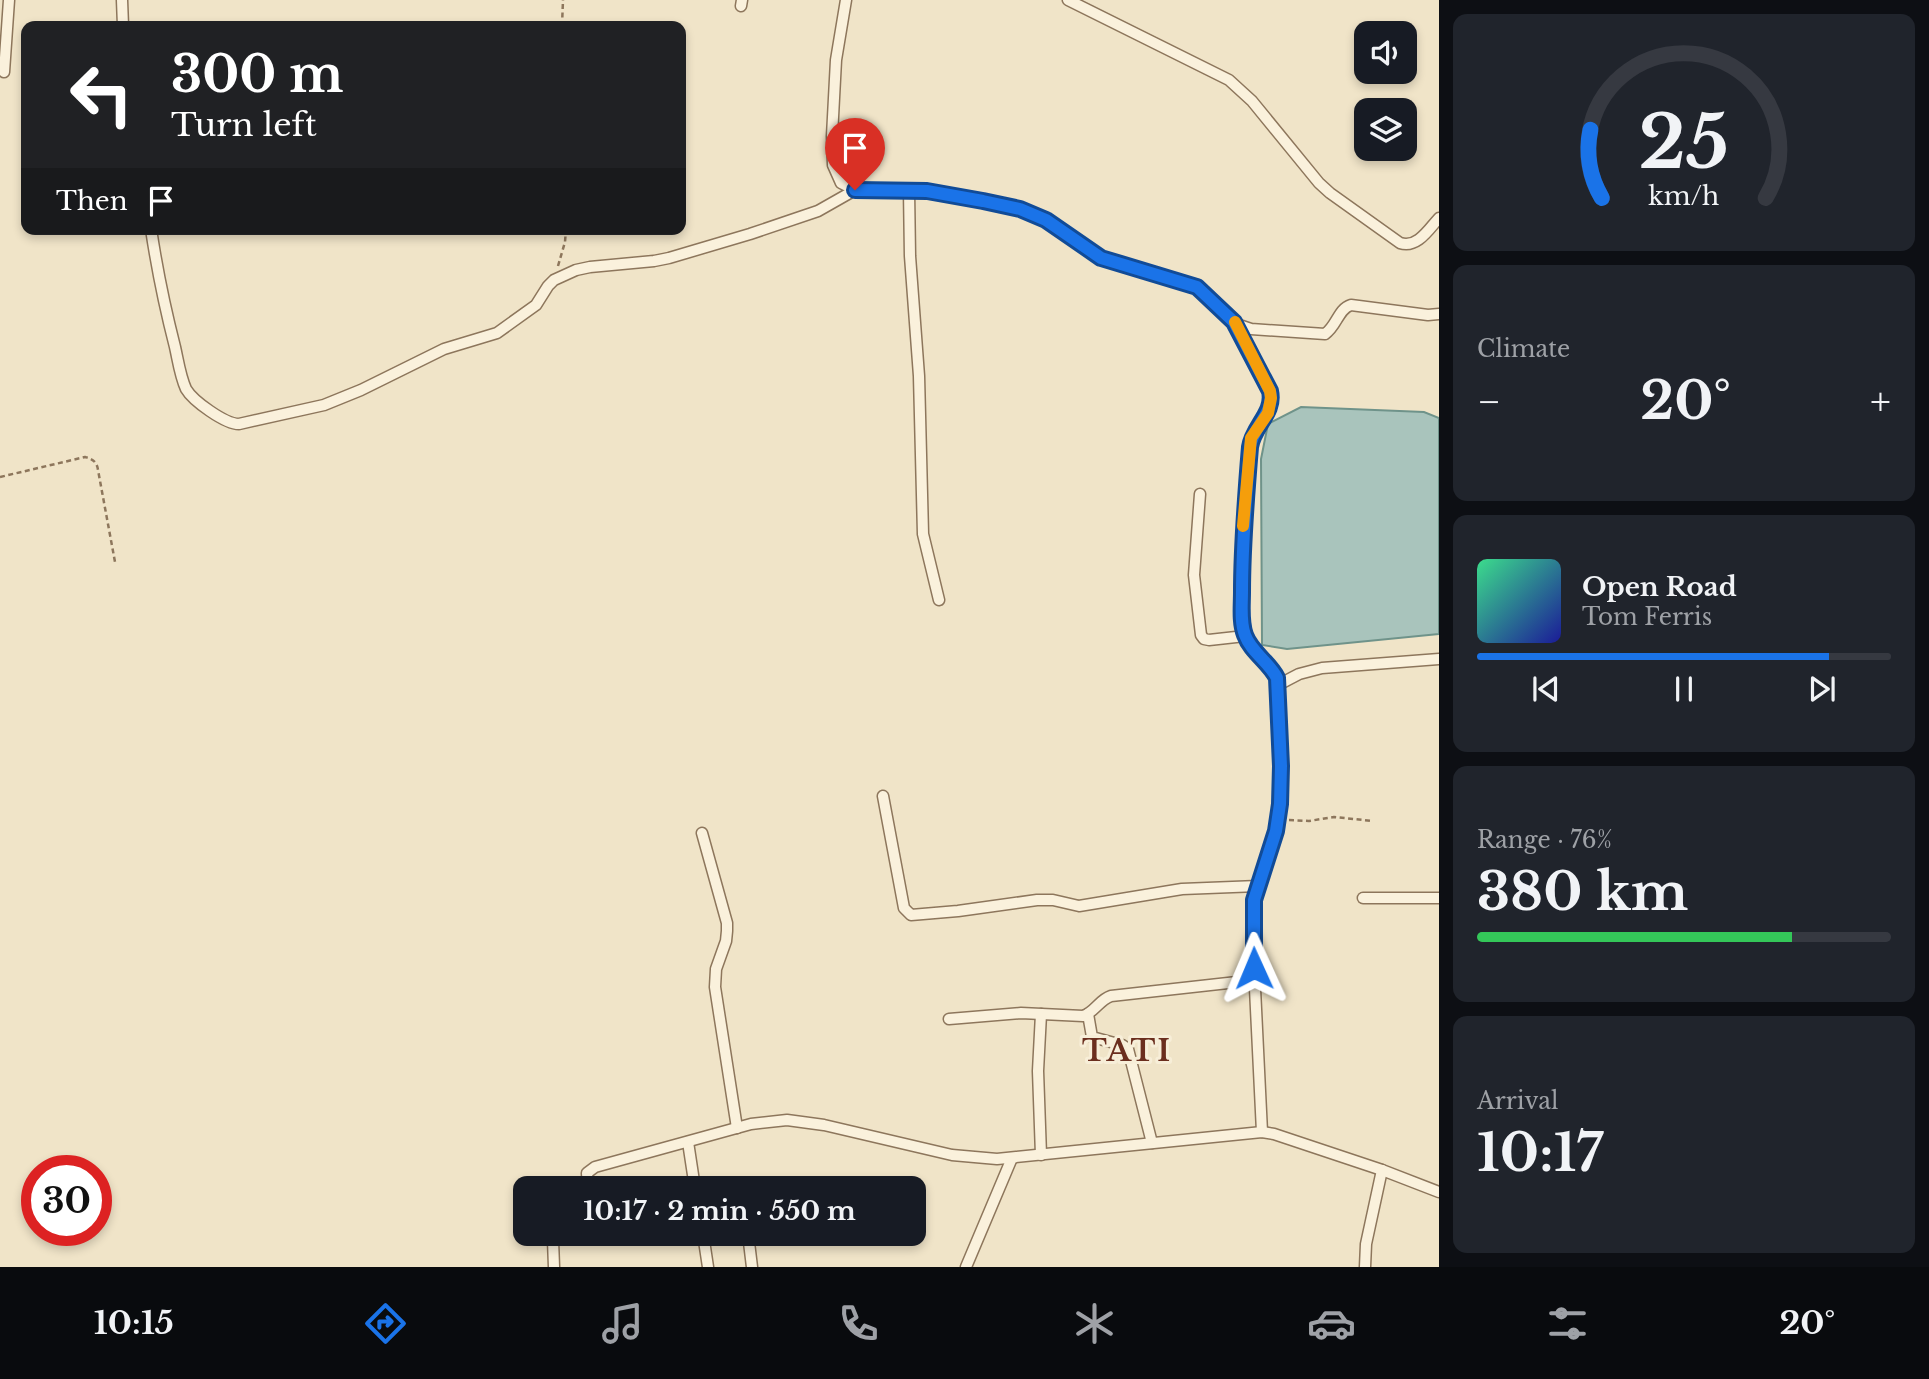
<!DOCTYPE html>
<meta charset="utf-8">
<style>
:root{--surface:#171b24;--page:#20242c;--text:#f1f3f6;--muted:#9ea1a6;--line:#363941;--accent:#1a73e8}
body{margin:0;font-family:"Libre Baskerville",serif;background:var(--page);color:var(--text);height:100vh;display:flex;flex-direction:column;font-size:26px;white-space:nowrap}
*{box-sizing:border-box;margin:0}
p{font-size:23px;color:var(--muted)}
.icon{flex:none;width:38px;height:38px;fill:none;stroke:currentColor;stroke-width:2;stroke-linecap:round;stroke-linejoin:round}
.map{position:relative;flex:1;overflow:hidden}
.sheet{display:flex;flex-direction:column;gap:14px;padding:14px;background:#0d0f14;width:490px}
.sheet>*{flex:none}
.guide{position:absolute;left:21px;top:21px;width:665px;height:214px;border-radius:14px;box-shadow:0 4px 10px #0003;background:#202124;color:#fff;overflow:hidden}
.controls{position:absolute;left:1354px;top:21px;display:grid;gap:14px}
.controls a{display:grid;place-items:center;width:63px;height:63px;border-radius:14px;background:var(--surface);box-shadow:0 4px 10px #0003;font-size:35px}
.speed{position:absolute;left:21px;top:1155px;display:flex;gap:14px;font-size:35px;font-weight:700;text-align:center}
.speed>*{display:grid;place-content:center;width:91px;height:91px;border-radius:50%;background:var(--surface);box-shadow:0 4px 10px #0003;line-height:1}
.speed .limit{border:10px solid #d22;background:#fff;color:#111}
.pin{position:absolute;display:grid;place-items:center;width:60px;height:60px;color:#fff;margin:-72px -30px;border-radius:50% 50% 50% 0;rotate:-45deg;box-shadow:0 0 7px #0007}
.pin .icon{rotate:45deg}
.me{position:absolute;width:77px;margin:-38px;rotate:359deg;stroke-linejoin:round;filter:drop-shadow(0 0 5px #0008)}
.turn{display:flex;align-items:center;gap:24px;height:147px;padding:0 35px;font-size:32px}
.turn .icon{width:91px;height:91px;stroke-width:2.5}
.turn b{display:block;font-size:49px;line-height:60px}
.then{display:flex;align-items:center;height:66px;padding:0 35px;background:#0003;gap:14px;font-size:26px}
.big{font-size:52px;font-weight:700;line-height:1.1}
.sheet .widget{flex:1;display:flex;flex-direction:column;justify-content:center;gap:10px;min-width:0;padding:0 24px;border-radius:14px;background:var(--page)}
.sheet .dial{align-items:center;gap:0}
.dial svg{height:182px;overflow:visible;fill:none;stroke:var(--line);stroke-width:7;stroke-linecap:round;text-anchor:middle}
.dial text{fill:var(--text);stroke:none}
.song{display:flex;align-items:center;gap:21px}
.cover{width:84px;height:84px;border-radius:10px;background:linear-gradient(135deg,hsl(150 70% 55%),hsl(240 70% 35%))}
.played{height:7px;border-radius:4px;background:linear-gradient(90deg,var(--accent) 85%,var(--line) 85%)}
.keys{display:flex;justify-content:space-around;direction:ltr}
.heat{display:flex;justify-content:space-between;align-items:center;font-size:38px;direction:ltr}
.charge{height:10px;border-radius:5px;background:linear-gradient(90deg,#34c759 76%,var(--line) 0)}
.trip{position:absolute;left:513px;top:1176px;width:413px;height:70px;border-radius:14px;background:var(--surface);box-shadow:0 4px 10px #0003;font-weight:700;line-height:70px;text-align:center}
.tab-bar{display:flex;height:112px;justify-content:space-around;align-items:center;background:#090b0e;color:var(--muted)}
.tab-bar .icon{width:49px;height:49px}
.tab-bar .active{color:var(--accent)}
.tab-bar b{font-size:32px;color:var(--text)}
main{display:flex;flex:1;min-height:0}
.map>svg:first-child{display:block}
.water{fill:#a9c4bc;stroke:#6f938a;stroke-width:2}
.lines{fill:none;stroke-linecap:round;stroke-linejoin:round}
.street-casing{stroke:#8d765c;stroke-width:13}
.path{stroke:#8d765c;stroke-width:2.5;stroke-dasharray:5 3.5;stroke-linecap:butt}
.street{stroke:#faf1dc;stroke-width:10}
.route-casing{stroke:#114b97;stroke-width:18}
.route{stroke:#1a73e8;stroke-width:12}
.slow{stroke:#f59e0b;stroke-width:12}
.labels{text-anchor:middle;stroke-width:6;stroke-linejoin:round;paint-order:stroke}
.district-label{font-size:30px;font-weight:bold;letter-spacing:2px;fill:#6b2e1e;stroke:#f7eed8}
</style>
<main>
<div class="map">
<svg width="1439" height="1267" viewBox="0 0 1439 1267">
<rect width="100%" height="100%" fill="#f0e4c8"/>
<!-- water -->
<polygon class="water" points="1301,407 1424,412 1439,418 1439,634 1287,649 1262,645 1261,459 1268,424"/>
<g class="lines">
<!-- street casing -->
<g class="street-casing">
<g id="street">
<polyline points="122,0 123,26"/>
<path d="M 846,0 L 836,60 L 832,136 L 833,165 L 841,183 L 855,190 L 927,191 L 1002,204 L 1020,209 L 1046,220 L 1101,258 L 1197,287 L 1234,322 L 1242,326 L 1251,329 L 1325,334 C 1337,326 1338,309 1351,305 L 1428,315 L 1439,314"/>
<path d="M 1068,0 L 1229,80 L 1252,101 L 1319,183 L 1330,193 L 1400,243 C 1417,249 1429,229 1439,218"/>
<polyline points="741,6 742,0"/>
<polyline points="4,72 9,0"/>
<polyline points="909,190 910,256 919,376 923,534 939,600"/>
<path d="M 151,229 C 157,269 165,308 175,347 C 178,360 180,376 186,389 C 193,401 225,424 239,424 L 324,405 L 361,390 L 444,349 L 497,333 L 536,305 L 548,286 L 554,280 L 576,270 L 590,267 L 654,261 L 669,258 L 750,234 L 818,211 L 855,190"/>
<polyline points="1234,322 1270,391 1271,398 1270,406 1268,413 1254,432 1250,447 1242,552 1242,618 1243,630 1248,642 1273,671 1277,678 1281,767 1280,804 1276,831 1258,886 1253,909 1254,968 1262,1132"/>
<polyline points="1200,494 1194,575 1201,635 1204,639 1209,640 1245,636"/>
<polyline points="1278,685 1299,674 1322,668 1439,659"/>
<polyline points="883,796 904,908 911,915 958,911 1037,900 1053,900 1079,906 1182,889 1258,886"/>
<polyline points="702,833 727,923 727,931 726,941 716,969 715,987 737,1128"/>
<polyline points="1363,898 1439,898"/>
<polyline points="1041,1014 1038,1071 1041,1155"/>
<polyline points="1088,1014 1092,1037 1122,1045 1128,1049 1152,1143"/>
<path d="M 949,1019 L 1021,1013 L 1083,1016 C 1095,1012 1099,1000 1111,996 L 1255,980"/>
<polyline points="688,1142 695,1188"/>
<polyline points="588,1188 587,1173 595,1167 751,1124 787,1120 824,1125 952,1155 997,1159 1262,1132 1274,1134 1382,1170 1439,1192"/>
<polyline points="703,1234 708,1267"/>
<polyline points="748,1234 752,1267"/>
<polyline points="554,1267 553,1240 558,1236 579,1234"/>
<polyline points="966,1267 1012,1158"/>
<polyline points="1365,1267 1366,1244 1382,1170"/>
</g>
</g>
<!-- path -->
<g class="path">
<polyline points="562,26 563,0"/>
<polyline points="558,266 565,242 566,229"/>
<path d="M 0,477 L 85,457 C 93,459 97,462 98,470 L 115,562"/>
<polyline points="1289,820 1309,821 1334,817 1373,821"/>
</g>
<!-- street -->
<use href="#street" class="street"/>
</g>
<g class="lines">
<!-- route casing -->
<g class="route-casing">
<path id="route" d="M 855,190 L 927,191 L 983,201 L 1020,209 L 1046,220 L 1101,258 L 1197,287 L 1234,322 L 1270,391 C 1275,413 1253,426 1250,447 C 1246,495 1242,543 1242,592 C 1242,606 1240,622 1245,635 C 1251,652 1269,662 1277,678 L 1281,766 L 1280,804 L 1276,831 L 1254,900 L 1254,968"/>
</g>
<!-- route -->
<use href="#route" class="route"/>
<!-- slow -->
<polyline class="slow" points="1235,322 1270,391 1271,398 1268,413 1251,438 1243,526"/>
</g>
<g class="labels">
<!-- district labels -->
<g class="district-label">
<text x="1127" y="1061">TATI</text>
</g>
</g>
</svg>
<div class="controls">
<a><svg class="icon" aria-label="sound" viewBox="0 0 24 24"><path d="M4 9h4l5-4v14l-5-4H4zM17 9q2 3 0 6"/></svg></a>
<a><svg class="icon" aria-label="layers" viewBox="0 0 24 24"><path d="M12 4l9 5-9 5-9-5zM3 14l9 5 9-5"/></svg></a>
</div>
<div class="speed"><div class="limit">30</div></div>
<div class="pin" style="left:855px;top:190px;background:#d93025"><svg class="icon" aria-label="arrive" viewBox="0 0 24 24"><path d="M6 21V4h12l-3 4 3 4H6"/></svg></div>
<svg class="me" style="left:1254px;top:968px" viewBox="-20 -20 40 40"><path d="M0-17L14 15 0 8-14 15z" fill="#1a73e8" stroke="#fff" stroke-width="4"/></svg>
<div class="trip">10:17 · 2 min · 550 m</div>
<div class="guide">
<div class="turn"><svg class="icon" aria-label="left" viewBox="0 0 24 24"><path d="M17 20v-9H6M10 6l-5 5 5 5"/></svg><div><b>300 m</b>Turn left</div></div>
<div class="then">Then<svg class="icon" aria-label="arrive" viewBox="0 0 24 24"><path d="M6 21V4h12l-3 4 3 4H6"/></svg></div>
</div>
</div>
<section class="sheet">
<div class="widget dial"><svg viewBox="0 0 100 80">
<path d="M14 69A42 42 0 1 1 86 69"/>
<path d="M14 69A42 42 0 0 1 9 39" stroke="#1a73e8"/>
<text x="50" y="56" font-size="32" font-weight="700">25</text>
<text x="50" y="72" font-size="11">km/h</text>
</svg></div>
<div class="widget"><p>Climate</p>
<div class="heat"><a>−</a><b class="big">20°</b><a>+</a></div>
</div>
<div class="widget">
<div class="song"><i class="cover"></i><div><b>Open Road</b><p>Tom Ferris</p></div></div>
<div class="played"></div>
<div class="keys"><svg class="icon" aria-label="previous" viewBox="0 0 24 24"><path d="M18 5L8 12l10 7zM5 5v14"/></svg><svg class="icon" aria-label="pause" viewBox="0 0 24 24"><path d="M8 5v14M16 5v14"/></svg><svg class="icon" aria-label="next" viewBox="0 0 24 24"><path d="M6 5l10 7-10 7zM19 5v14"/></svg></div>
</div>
<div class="widget"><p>Range · 76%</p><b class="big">380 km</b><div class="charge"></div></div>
<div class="widget"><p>Arrival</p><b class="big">10:17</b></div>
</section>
</main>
<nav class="tab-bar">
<b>10:15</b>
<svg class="icon active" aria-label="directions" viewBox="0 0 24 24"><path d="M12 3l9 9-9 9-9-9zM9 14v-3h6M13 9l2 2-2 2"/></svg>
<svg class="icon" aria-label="music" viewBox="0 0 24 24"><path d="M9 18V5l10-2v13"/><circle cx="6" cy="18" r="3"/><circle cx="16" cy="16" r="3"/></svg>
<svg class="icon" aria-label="phone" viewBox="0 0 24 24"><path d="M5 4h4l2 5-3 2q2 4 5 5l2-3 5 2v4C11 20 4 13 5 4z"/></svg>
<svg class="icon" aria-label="climate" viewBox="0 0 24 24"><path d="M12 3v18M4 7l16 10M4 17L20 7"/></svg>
<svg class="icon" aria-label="car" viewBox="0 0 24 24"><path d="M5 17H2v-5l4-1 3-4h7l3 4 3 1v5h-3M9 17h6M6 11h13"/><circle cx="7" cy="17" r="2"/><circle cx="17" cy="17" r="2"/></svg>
<svg class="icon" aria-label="filters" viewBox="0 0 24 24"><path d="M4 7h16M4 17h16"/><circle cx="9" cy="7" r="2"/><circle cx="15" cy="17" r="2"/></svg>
<b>20°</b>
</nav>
